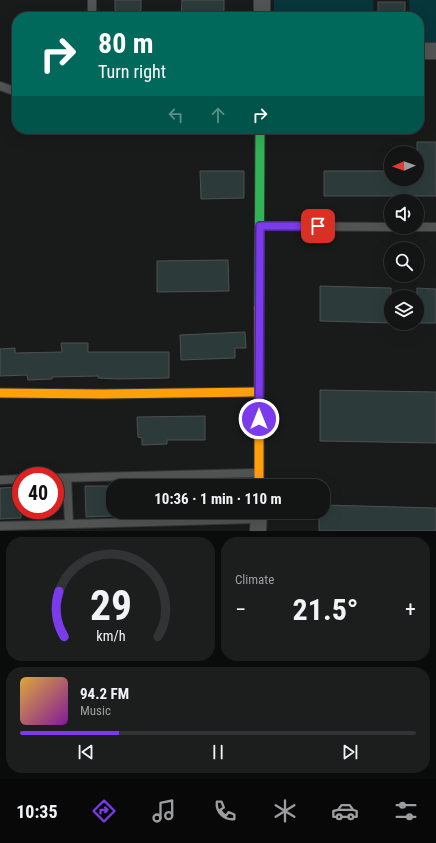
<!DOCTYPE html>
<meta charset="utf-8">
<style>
:root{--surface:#131414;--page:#1c1d1d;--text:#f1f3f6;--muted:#9d9ea0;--line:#323334;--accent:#7c3aed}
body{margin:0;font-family:"Roboto Condensed",sans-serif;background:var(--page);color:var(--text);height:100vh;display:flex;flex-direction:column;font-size:15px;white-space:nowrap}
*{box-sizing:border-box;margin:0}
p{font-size:13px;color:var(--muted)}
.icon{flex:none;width:22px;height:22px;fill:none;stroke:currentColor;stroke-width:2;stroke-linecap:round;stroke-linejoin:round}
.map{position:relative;height:531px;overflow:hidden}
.sheet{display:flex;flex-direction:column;gap:6px;padding:6px;background:#0a0b0b;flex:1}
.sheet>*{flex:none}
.top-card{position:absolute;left:12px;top:12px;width:412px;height:122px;border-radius:16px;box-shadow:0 4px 16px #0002,0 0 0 1px var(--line);background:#00695c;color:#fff;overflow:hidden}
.needle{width:26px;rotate:268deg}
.tools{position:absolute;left:384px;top:146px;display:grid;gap:8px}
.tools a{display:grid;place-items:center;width:40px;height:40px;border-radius:50%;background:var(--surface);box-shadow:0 4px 16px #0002,0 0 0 1px var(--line);font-size:20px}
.speed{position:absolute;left:12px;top:467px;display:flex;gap:8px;font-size:20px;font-weight:700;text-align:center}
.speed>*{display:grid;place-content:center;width:52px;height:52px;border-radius:50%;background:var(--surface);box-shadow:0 4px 16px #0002,0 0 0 1px var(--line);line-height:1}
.speed .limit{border:6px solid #d22;background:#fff;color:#111}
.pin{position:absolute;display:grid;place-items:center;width:34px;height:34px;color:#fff;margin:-17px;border-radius:8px;box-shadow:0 2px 6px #0006}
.me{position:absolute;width:44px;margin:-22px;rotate:0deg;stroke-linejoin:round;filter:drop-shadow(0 0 3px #0008)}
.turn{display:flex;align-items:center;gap:14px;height:84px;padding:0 20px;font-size:18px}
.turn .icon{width:52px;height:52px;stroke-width:2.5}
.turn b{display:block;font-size:28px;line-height:34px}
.lanes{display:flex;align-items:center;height:38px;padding:0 20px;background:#0003;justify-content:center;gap:20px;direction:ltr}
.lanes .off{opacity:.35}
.big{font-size:30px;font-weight:700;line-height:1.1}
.sheet .widget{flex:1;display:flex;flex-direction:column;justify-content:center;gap:6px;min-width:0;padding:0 14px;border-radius:16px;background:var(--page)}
.sheet .dial{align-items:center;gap:0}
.dial svg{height:104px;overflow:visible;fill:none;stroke:var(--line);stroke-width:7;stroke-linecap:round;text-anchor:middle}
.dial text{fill:var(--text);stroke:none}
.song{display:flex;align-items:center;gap:12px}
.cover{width:48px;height:48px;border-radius:6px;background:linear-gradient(135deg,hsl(40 70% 55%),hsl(290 70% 35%))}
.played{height:4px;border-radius:2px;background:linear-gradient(90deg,var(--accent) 25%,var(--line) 25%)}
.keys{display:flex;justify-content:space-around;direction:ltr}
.heat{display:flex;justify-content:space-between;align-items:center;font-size:22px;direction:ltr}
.sheet .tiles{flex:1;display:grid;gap:6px;grid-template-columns:1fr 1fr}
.widget:last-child{grid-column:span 2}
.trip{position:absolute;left:106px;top:479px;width:224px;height:40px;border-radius:16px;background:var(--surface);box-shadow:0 4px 16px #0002,0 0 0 1px var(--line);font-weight:700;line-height:40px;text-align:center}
.menu{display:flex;height:64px;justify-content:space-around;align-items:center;background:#080808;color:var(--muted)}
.menu .icon{width:28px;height:28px}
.menu .active{color:var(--accent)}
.menu b{font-size:18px;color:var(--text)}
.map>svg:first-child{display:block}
.green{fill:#06353a}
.building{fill:#2c3b3a;stroke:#4e5050}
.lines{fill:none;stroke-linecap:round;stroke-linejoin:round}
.lane-casing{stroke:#353636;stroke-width:10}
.street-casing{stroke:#353636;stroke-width:18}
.fast-casing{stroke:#353636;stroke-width:11}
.slow-casing{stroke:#353636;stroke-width:11}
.lane{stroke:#525353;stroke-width:8}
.street{stroke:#525353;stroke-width:16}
.fast{stroke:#30b455;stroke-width:9}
.slow{stroke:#ff9f0a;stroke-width:9}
.route-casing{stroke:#51269a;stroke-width:10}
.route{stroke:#7c3aed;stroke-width:7}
</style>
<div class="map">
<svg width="436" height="531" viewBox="0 0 436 531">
<rect width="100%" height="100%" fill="#191b1b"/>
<!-- green -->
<g class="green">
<polygon points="274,0 373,0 374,17 274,17"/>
<polygon points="409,0 436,0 436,46 419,47 419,17 410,17"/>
</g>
<!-- building -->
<g class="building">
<rect x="115" y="0" width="26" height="12"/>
<polygon points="182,0 224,0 224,17 181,17"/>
<rect x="378" y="2" width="27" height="15"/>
<polygon points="417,142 436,142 436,196 324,196 324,171 391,171 391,179 417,179"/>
<polygon points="200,171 244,171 244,198 201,199"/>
<polygon points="228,260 229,291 157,292 157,261"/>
<polygon points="320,286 391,288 391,323 320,321"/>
<polygon points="417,288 436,289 436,323 417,323"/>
<polygon points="245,332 246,348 235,348 235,358 181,360 180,335"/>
<polygon points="61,343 88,343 88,352 169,352 169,378 118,379 98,378 98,376 52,377 52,379 28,380 27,375 0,376 0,349 15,348 15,353 62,352"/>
<polygon points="320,390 436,392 436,443 320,441"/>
<polygon points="205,416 205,440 167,440 167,444 142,445 142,438 138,437 137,417"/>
<polygon points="85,486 113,486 113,516 86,517"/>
<polygon points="21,487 21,518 0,519 0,488"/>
<polygon points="323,505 436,508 436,531 319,531 319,512 323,512"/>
</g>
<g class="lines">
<!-- lane casing -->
<g class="lane-casing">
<g id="lane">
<polyline points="92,17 92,0"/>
<polyline points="0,86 17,92"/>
<polyline points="261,226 391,227"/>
<polyline points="417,227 436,227"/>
<polyline points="55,478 258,473"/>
<polyline points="67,478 69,524"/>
<polyline points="0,480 21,479"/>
<polyline points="0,526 259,519"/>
</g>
</g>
<!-- street casing -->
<g class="street-casing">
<g id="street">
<polyline points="262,17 262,0"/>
<polyline points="419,51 436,51"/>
<polyline points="258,531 259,512"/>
</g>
</g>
<!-- fast casing -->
<g class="fast-casing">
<polyline id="fast" points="259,308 260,129"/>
</g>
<!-- slow casing -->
<g class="slow-casing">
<g id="slow">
<polyline points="0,393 103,394 259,392"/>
<polyline points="259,486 259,308"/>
</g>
</g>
<!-- lane -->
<use href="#lane" class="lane"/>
<!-- street -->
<use href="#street" class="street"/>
<!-- fast -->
<use href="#fast" class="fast"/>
<!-- slow -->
<use href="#slow" class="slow"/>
</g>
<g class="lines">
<!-- route casing -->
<g class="route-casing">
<polyline id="route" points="259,419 260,226 318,226"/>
</g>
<!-- route -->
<use href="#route" class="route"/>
</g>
</svg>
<div class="tools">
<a><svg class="needle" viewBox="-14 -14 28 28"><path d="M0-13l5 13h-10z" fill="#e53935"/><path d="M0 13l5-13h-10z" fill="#9d9ea0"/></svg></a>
<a><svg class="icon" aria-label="sound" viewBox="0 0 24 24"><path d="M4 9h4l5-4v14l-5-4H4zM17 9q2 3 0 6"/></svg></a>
<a><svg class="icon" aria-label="search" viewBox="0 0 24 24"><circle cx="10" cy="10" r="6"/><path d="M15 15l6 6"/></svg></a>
<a><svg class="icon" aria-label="layers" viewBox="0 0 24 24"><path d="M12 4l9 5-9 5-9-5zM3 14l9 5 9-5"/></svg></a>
</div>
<div class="speed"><div class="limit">40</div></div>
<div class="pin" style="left:318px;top:226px;background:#d93025"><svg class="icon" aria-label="arrive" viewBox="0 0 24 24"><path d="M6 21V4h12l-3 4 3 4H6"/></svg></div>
<svg class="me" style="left:259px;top:419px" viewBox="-20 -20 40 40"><circle r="17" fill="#7c3aed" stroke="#fff" stroke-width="3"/><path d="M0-11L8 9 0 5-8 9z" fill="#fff"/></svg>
<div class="trip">10:36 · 1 min · 110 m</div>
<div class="top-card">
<div class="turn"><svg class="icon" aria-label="right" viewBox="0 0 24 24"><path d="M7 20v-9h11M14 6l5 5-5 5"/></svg><div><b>80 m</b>Turn right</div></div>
<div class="lanes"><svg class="icon off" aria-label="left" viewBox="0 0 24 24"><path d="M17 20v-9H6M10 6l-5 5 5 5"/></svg><svg class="icon off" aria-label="ahead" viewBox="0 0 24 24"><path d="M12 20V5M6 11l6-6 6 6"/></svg><svg class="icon" aria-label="right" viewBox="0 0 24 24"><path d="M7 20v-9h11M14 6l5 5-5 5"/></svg></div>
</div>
</div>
<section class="sheet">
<div class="tiles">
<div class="widget dial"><svg viewBox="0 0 100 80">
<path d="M14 69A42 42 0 1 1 86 69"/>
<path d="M14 69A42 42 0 0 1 10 34" stroke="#7c3aed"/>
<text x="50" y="56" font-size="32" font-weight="700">29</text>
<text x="50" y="72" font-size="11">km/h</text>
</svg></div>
<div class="widget"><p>Climate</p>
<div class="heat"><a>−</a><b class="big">21.5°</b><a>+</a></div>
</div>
<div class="widget">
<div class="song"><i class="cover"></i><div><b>94.2 FM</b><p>Music</p></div></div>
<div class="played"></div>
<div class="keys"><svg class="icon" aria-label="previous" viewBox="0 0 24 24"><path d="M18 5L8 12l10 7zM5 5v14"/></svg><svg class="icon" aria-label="pause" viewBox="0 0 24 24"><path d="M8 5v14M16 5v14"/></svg><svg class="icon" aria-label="next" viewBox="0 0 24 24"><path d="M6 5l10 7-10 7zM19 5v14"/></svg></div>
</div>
</div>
</section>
<nav class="menu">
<b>10:35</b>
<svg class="icon active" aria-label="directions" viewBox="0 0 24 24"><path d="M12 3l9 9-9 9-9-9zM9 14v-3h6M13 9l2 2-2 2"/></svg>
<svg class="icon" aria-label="music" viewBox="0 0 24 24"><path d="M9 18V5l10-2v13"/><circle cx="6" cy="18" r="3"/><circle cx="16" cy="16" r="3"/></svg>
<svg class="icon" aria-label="phone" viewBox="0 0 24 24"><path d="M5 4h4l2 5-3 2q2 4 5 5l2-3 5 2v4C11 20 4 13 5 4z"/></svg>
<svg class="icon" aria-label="climate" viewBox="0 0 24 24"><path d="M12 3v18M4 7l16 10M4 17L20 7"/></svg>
<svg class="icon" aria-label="car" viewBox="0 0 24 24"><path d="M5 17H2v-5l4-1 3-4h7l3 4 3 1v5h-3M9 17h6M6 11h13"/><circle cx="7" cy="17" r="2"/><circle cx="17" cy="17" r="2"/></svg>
<svg class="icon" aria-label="filters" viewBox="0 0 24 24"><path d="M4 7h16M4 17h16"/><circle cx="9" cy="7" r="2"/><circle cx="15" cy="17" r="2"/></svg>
</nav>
